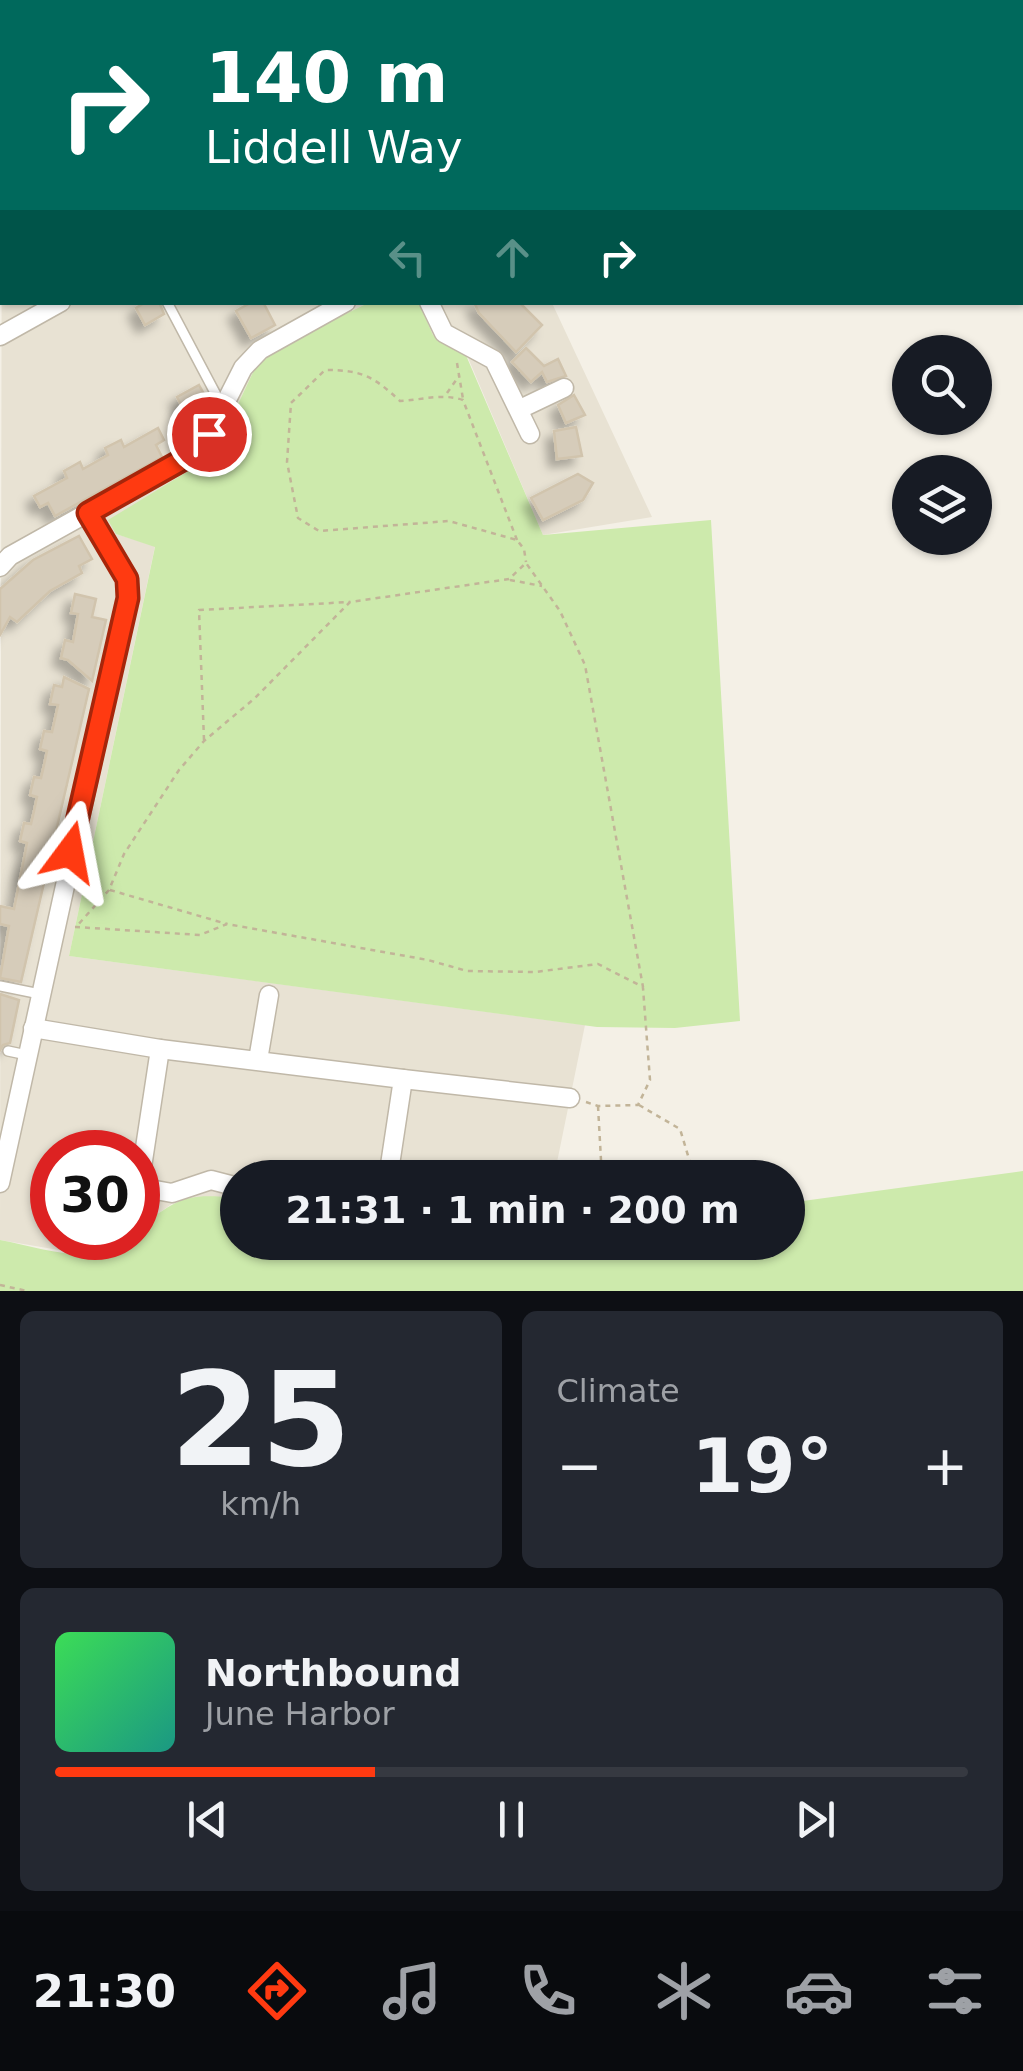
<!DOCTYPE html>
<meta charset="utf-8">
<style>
:root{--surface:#171b24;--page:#242831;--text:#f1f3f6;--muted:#9ea1a6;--line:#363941;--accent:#ff3a11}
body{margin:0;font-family:"DejaVu Sans",sans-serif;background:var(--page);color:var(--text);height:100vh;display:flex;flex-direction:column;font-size:38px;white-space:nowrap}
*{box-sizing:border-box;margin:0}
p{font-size:32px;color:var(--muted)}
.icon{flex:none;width:55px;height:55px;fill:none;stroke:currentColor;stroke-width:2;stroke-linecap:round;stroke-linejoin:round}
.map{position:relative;height:1291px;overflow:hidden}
.sheet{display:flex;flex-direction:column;gap:20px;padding:20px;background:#0d0f14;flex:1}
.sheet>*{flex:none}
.guide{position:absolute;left:0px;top:0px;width:1025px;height:305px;box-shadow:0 2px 8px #0004;background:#00695c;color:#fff;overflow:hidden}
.buttons{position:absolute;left:892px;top:335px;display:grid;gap:20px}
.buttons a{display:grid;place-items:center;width:100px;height:100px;border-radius:50%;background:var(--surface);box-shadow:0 2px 8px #0004;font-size:50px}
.speed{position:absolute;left:30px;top:1130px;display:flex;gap:20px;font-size:50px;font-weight:700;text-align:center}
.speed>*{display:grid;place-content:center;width:130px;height:130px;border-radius:50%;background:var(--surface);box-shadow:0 2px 8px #0004;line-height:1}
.speed .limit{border:15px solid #d22;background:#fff;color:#111}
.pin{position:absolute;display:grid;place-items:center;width:85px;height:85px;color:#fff;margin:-42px;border:5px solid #fff;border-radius:50%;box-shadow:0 2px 10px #0007}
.me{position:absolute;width:110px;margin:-55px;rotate:13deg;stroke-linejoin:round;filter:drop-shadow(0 0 8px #0008)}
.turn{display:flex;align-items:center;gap:35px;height:210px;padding:0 40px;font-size:45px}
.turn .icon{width:130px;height:130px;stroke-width:2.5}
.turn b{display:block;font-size:70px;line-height:85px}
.lanes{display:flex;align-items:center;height:95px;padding:0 40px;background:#0003;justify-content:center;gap:50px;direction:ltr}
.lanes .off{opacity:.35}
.big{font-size:75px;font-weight:600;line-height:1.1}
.sheet .tile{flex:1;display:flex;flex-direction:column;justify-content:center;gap:15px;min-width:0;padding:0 35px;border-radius:15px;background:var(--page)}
.sheet .dial{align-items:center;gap:0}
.dial b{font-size:130px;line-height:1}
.song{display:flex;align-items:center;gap:30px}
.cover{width:120px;height:120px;border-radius:15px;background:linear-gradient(135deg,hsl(130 70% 55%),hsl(170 70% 35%))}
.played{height:10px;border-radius:5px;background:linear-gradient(90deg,var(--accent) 35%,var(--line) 35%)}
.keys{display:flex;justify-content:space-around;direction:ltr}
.heat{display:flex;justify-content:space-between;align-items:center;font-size:55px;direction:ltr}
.sheet .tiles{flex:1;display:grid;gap:20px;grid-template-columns:1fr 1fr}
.tile:last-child{grid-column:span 2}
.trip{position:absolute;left:220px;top:1160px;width:585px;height:100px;border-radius:50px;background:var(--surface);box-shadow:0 2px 8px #0004;font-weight:600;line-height:100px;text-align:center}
.menu{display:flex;height:160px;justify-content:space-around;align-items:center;background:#090b0e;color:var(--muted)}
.menu .icon{width:70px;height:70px}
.menu .on{color:var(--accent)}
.menu b{font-size:45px;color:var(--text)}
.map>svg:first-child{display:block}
.residential{fill:#e8e2d3}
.green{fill:#cdeaac}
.building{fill:#d6ccba;stroke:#d1c4ad;stroke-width:2.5;filter:url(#shadow)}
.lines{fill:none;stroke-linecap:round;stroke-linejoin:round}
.service-casing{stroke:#c0b8a8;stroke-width:12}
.minor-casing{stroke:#c0b8a8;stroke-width:21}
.tertiary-casing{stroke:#c0b8a8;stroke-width:26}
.path{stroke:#c2b498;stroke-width:2.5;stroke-dasharray:5 5;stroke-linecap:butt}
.service{stroke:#fff;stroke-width:9}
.minor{stroke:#fff;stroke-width:18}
.tertiary{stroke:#fff;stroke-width:22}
.route-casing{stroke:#a6260b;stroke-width:25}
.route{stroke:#ff3a11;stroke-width:18}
</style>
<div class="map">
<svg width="1023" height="1291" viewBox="0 0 1023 1291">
<defs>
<filter id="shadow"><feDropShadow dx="-8" dy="8" stdDeviation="5" flood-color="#0004"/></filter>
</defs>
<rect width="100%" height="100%" fill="#f4f0e6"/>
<!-- residential -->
<g class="residential">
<polygon points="122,0 411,0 412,2 116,2"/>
<polygon points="2,59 2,302 368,303 282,345 255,368 222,438 200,464 165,487 116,534 155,546 69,956 585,1025 554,1177 238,1178 237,1200 180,1198 138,1228 138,1152 52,1152 52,1238 123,1238 103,1251 88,1255 0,1240"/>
<polygon points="419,303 552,303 652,517 543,535 466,353 433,335"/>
</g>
<!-- green -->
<g class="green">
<polygon points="368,303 419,303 433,335 465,353 543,535 711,520 740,1021 675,1028 597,1027 69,956 155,547 116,534 108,520 200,464 222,438 255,368 282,345"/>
<path d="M 1023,1171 L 1023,1291 L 0,1291 L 0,1240 C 27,1245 59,1255 87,1255 C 107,1255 115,1238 138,1238 L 138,1228 C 180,1198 184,1193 237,1198 L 238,1242 L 442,1242 L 539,1252 L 609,1242 L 788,1242 L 788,1203 Z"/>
</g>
<!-- building -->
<g class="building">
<polygon points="146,302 159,302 164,314 145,325 136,308"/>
<polygon points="252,302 263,302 275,325 251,338 236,311"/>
<polygon points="474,302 519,302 542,325 516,352 479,313"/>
<polygon points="526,348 544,366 558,359 566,376 547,382 542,372 531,382 512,362"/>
<polygon points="199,385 210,405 189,420 177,397"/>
<polygon points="574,395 585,415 566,423 558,405"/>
<polygon points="576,427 582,456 557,459 554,431"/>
<polygon points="158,428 164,440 156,445 162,457 55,516 48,503 40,507 34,496 67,478 64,471 80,462 83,469 108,455 105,448 121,440 124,447"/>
<polygon points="578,474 593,483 583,500 543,520 531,498"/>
<polygon points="79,536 92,559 79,566 82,573 50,591 17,622 10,617 0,635 0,589 33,560"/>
<polygon points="75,594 96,599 92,617 106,620 92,681 68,660 61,658 65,640 73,642 78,614 71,613"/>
<polygon points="64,677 89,689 21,982 0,978 9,926 0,924 0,906 14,909 27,843 20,841 24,823 31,824 34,811 37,797 30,795 34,777 41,778 44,765 47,751 40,749 44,731 52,732 58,705 50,704 54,685 62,687"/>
<polygon points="0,994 19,1000 10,1043 3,1045 0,1050"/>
</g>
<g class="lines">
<!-- service casing -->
<g class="service-casing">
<g id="service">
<polyline points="167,302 222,406"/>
<polyline points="0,986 40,994"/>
<polyline points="8,1051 27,1055"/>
</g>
</g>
<!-- minor casing -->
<g class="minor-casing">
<g id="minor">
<polyline points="177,2 182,0"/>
<polyline points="0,100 2,99"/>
<polyline points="429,302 444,333 494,360 530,434"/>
<polyline points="0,336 61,302"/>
<polyline points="520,409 564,388"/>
<polyline points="0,567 10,556 184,459 209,435 243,368 260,350 346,302"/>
<polyline points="33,1028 160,1049 403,1079 388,1178"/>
<polyline points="160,1049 139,1187 172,1193 211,1180 238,1187"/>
<polyline points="258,1060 269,995"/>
<polyline points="403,1079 570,1098"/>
<polyline points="0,1183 128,598 127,579 88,513"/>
</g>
</g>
<!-- tertiary casing -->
<g class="tertiary-casing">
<g id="tertiary">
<polyline points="93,2 99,0"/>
<polyline points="0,49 2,48"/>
</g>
</g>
<!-- path -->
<g class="path">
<polyline points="61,2 66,0"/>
<polyline points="457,363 463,399"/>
<polyline points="447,393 459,376"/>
<path d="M 517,540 L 463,400 C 442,393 422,400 400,401 C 373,376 362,370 325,370 L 291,403 L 287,462 L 298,518 L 319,531 L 449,521 L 517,540 L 524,549 L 526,562"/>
<polyline points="510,580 542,586"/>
<polyline points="204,740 199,610 350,602"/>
<polyline points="110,890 227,924"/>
<polyline points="75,927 76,927 200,935 227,924 428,960 467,971 535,972 598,964 643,987 585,665 560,611 526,563 509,579 350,602 255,698 204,741 179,770 124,854 109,890 76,927"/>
<polyline points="586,1102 598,1106 638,1105 650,1080 643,988"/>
<polyline points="639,1105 680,1129 693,1172 688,1178"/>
<polyline points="598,1106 602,1178"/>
<polyline points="0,1285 27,1291"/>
</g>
<!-- service -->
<use href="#service" class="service"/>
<!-- minor -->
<use href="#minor" class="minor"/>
<!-- tertiary -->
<use href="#tertiary" class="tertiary"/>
</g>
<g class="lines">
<!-- route casing -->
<g class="route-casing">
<polyline id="route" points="70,852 128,598 127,579 88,513 184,459 209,434"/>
</g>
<!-- route -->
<use href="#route" class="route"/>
</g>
</svg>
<div class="buttons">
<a><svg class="icon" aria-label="search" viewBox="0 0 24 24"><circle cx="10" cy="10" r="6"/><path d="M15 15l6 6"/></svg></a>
<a><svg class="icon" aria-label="layers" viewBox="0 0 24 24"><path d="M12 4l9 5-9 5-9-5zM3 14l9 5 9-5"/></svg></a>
</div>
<div class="speed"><div class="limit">30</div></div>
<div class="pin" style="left:209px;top:434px;background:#d93025"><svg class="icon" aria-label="arrive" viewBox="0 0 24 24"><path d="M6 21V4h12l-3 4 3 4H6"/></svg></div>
<svg class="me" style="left:70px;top:852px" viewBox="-20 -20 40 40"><path d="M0-17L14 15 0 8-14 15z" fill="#ff3a11" stroke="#fff" stroke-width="4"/></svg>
<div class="trip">21:31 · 1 min · 200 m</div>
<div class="guide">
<div class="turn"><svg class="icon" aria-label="right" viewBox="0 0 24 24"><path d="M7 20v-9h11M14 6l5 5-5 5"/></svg><div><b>140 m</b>Liddell Way</div></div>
<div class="lanes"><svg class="icon off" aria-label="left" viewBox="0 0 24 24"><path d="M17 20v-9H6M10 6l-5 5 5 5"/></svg><svg class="icon off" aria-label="ahead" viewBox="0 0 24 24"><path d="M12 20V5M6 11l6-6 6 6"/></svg><svg class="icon" aria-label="right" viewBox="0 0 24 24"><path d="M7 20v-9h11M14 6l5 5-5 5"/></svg></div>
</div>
</div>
<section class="sheet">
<div class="tiles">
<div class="tile dial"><b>25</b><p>km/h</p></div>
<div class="tile"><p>Climate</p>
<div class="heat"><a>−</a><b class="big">19°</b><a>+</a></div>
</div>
<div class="tile">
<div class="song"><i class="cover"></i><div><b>Northbound</b><p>June Harbor</p></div></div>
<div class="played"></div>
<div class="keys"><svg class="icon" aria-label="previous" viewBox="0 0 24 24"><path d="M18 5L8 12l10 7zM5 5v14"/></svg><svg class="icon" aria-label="pause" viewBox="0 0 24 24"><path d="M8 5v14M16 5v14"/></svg><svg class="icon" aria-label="next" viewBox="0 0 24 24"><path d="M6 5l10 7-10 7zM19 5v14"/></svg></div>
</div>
</div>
</section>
<nav class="menu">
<b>21:30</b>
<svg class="icon on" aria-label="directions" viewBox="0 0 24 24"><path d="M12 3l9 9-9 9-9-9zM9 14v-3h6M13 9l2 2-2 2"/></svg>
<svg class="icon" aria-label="music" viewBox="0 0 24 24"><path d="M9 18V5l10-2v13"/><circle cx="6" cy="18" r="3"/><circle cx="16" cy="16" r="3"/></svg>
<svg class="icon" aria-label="phone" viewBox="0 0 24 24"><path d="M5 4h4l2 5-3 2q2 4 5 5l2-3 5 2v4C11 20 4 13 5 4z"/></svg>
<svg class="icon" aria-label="climate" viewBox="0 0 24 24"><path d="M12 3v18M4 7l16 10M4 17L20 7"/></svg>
<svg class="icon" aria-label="car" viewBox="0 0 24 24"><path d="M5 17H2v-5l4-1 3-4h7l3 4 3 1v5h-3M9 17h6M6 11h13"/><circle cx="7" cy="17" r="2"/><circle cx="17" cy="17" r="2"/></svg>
<svg class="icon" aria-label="filters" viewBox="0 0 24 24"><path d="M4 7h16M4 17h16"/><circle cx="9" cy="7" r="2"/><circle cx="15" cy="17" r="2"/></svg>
</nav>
